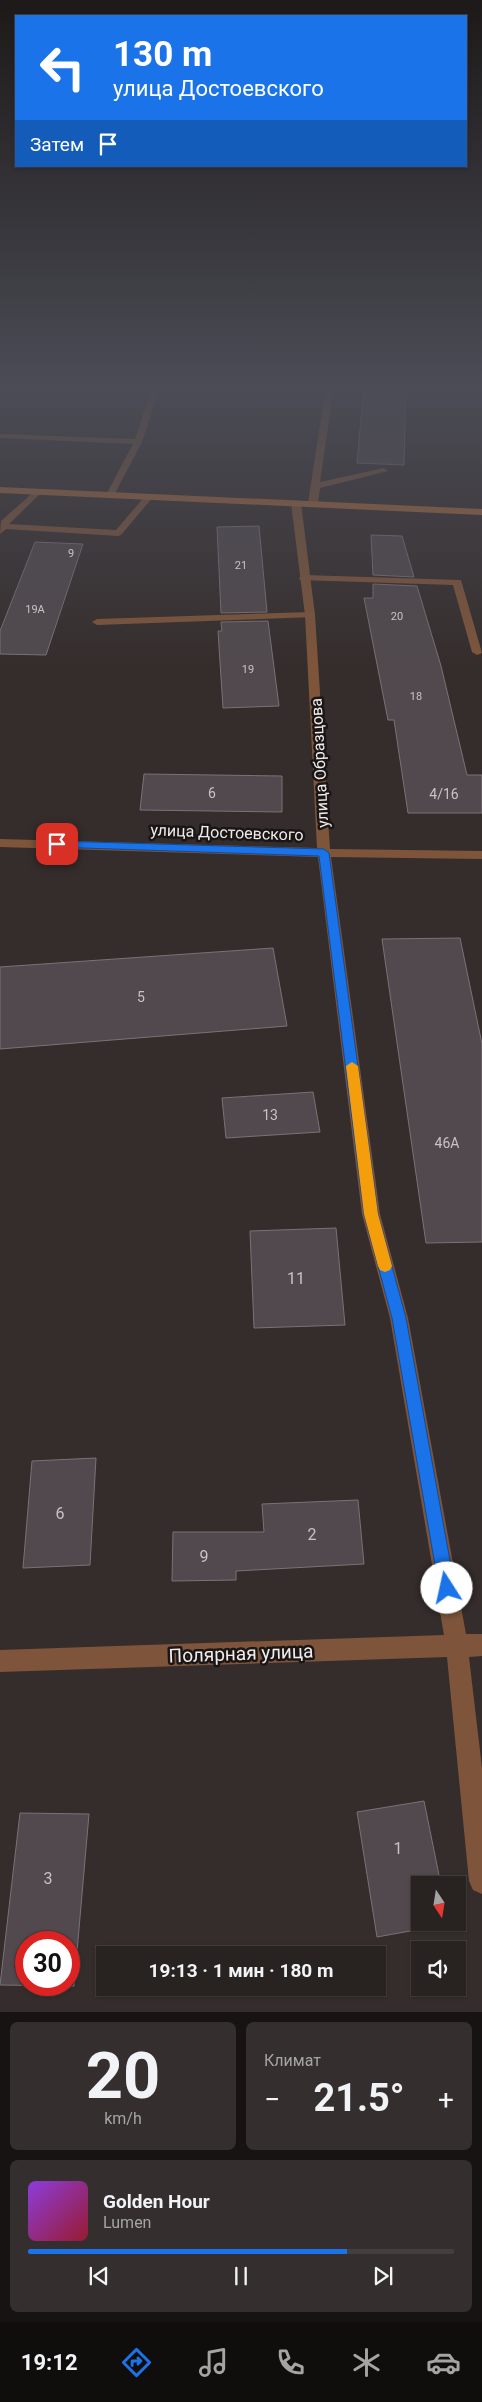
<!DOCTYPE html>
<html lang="ru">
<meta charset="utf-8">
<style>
:root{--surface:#282221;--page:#342f2e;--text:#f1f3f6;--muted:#a5a4a5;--line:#443f3f;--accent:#1a73e8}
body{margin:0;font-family:Roboto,sans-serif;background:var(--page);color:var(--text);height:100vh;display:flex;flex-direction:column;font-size:19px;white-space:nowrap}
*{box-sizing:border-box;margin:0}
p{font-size:16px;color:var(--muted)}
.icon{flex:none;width:28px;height:28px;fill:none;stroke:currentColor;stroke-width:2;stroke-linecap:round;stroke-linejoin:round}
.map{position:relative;height:2012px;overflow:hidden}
.drawer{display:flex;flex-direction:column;gap:10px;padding:10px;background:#161312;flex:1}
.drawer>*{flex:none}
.guide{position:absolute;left:15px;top:15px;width:452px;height:152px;border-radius:0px;box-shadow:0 1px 4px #0004,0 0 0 1px var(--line);background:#1a73e8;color:#fff;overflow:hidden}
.needle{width:32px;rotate:168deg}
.fabs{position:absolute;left:411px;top:1876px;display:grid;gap:10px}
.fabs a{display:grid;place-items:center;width:55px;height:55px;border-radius:0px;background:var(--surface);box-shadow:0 1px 4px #0004,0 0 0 1px var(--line);font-size:25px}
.speed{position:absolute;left:15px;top:1931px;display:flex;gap:10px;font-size:25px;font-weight:700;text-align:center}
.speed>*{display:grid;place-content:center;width:65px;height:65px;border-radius:50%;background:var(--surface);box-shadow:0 1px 4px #0004,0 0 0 1px var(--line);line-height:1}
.speed .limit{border:8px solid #d22;background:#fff;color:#111}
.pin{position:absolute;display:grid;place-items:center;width:42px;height:42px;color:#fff;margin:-21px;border-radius:10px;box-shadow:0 2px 8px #0006}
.me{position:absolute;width:55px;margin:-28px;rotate:350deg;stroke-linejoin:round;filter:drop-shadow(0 0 4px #0008)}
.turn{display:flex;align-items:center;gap:18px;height:105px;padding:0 15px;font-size:22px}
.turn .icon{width:65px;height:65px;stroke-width:2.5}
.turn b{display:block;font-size:35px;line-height:42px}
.then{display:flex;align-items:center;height:48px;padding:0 15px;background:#0003;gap:10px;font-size:19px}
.big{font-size:38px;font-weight:700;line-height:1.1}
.drawer .widget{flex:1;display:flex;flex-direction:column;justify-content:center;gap:8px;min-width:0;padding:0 18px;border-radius:8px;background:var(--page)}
.drawer .dial{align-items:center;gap:0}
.dial b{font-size:65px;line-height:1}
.song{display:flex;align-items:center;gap:15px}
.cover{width:60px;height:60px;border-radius:8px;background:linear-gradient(135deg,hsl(270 70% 55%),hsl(350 70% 35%))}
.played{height:5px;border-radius:2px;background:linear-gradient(90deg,var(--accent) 75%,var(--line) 75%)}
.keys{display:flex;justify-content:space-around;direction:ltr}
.heat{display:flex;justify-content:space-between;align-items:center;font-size:28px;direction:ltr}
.drawer .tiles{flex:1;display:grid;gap:10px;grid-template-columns:1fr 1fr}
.widget:last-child{grid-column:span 2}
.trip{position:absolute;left:96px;top:1946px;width:290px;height:50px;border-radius:0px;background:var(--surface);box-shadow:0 1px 4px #0004,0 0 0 1px var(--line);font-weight:700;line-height:50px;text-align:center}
.tabs{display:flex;height:80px;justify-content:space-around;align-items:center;background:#100e0d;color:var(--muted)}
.tabs .icon{width:35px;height:35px}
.tabs .current{color:var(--accent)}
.tabs b{font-size:22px;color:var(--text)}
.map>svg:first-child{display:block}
.building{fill:#51494d;stroke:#7b7276;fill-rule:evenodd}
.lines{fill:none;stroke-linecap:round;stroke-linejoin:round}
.lane{fill:#7e553a;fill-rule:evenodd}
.street{fill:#7e553a;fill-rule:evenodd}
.secondary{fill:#a9683b;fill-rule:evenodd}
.route{fill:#1a73e8;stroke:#114b97}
.slow{fill:#f59e0b}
.labels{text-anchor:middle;stroke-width:5;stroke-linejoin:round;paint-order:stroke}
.far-number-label{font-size:11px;fill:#c9c2c4}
.number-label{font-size:14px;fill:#c9c2c4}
.street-label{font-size:16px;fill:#f1ebeb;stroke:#1a1616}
.near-number-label{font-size:16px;fill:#c9c2c4}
.near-street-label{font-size:19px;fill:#f1ebeb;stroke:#1a1616}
</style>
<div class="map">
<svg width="482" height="2012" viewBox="0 0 482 2012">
<rect width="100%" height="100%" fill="#352d2c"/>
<!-- building -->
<g class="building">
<polygon points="364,386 406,386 404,465 357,463"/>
<polygon points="259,526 267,612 221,613 217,527"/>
<polygon points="371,535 402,536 414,577 373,575"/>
<polygon points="35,542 83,544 46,655 0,654 0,631"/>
<polygon points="373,584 417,586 441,666 467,775 482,775 482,813 408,813 394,720 388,720 364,598 373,598"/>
<polygon points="268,621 279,706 223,708 218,631 222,631 221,622"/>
<polygon points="144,774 282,776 282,812 140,810"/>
<polygon points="460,938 482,1044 482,1242 426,1243 382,939"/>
<polygon points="273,948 287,1026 0,1049 0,967"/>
<polygon points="313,1092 320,1132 226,1138 222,1098"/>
<polygon points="336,1228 345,1325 254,1328 250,1231"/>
<polygon points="96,1458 90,1565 23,1568 32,1461"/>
<polygon points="358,1500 364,1564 236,1571 236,1580 172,1581 173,1532 264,1532 262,1504"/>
<polygon points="424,1801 441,1885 420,1885 420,1922 449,1922 449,1924 377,1937 357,1812"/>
<path d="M 20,1813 L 89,1814 L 74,1986 L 0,1985 ZM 26,1942 L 69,1942 L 69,1985 L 26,1985 Z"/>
</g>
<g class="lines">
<!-- lane -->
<g class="lane">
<polygon points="152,386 160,386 142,442 113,497 106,495 133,444 0,438 0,434 135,439"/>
<polygon points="326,386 334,386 320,482 384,468 388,471 320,488 318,503 313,506 308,503"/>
<polygon points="37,489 41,492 40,494 9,524 116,530 146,495 153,497 121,535 118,536 6,529 0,534 1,521"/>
<polygon points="304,575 461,580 482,653 477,655 472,652 453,585 300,580 299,578"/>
<polygon points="310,612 315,615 314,617 97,625 92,622 97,619"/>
</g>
<!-- street -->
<polygon class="street" points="296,500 301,503 315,615 330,849 482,851 482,859 331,857 380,1214 408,1318 466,1634 482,1634 482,1656 469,1657 482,1768 482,1894 473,1890 469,1881 447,1657 0,1672 0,1650 444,1635 390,1318 362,1214 318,857 0,847 0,839 317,848 305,615 291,503"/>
<!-- secondary -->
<polygon class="secondary" points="0,487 482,509 482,515 0,493"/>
</g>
<!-- sky -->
<linearGradient id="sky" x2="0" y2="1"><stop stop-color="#1d1918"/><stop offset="0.58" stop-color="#4b4c56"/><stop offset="1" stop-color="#4b4c56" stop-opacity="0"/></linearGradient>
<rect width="482" height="668" fill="url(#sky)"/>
<!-- route -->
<polygon class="route" points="57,841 324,849 329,853 378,1214 406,1318 455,1588 453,1594 447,1596 441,1594 439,1588 392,1318 364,1214 319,856 54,847 52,844"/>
<!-- slow -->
<polygon class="slow" points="352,1062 358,1066 378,1214 392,1266 390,1270 385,1272 380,1270 378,1266 364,1214 346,1066"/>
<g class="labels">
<!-- far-number labels -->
<g class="far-number-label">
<text x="71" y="557">9</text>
<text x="241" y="569">21</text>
<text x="35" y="613">19А</text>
<text x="397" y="620">20</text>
<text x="248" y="673">19</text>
<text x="416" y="700">18</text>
</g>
<!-- number labels -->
<g class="number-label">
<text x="212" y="798">6</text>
<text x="444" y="799">4/16</text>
<text x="141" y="1002">5</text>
<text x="270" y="1120">13</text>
<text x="447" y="1148">46А</text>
</g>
<!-- street labels -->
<g class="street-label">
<text transform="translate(319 763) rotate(-93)" y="6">улица Образцова</text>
<text transform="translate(227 832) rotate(2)" y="6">улица Достоевского</text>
</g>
<!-- near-number labels -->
<g class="near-number-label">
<text x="296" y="1284">11</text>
<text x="60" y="1519">6</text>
<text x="312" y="1540">2</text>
<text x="204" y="1562">9</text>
<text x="398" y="1854">1</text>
<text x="48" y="1884">3</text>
</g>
<!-- near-street labels -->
<g class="near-street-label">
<text transform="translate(241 1653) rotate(-2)" y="7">Полярная улица</text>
</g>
</g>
</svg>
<div class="fabs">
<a><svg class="needle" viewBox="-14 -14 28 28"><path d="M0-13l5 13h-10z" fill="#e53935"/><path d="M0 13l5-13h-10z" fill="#a5a4a5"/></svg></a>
<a><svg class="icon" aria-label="sound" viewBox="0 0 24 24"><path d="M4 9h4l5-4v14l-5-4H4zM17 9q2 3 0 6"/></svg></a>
</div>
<div class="speed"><div class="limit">30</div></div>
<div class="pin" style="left:57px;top:844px;background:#d93025"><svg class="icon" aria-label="arrive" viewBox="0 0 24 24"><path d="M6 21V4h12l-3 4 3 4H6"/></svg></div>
<svg class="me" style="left:447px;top:1588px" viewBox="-20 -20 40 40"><circle r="19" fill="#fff"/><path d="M0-13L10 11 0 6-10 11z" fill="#1a73e8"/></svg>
<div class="trip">19:13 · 1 мин · 180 m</div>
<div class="guide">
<div class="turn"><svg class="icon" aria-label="left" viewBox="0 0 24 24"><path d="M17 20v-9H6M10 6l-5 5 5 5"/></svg><div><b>130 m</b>улица Достоевского</div></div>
<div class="then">Затем<svg class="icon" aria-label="arrive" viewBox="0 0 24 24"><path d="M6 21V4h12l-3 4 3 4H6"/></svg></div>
</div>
</div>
<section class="drawer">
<div class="tiles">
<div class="widget dial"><b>20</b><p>km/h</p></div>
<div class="widget"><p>Климат</p>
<div class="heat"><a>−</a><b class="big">21.5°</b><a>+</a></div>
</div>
<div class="widget">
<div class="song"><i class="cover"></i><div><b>Golden Hour</b><p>Lumen</p></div></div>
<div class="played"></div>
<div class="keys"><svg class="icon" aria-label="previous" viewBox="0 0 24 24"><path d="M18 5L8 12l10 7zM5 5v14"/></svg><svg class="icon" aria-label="pause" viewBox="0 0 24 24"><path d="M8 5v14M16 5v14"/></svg><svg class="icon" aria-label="next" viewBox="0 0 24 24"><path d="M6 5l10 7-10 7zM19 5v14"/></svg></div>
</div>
</div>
</section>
<nav class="tabs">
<b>19:12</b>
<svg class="icon current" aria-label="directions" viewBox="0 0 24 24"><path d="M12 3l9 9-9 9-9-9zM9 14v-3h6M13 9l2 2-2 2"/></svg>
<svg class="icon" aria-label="music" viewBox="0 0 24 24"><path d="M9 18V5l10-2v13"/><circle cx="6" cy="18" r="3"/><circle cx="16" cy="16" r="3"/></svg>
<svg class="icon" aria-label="phone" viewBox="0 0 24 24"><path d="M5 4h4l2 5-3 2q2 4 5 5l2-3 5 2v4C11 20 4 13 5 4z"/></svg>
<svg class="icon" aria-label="climate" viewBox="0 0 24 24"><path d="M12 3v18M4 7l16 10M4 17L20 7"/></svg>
<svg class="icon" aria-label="car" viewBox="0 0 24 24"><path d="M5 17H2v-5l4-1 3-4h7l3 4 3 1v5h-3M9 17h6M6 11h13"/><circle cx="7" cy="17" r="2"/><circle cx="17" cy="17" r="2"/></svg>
</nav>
